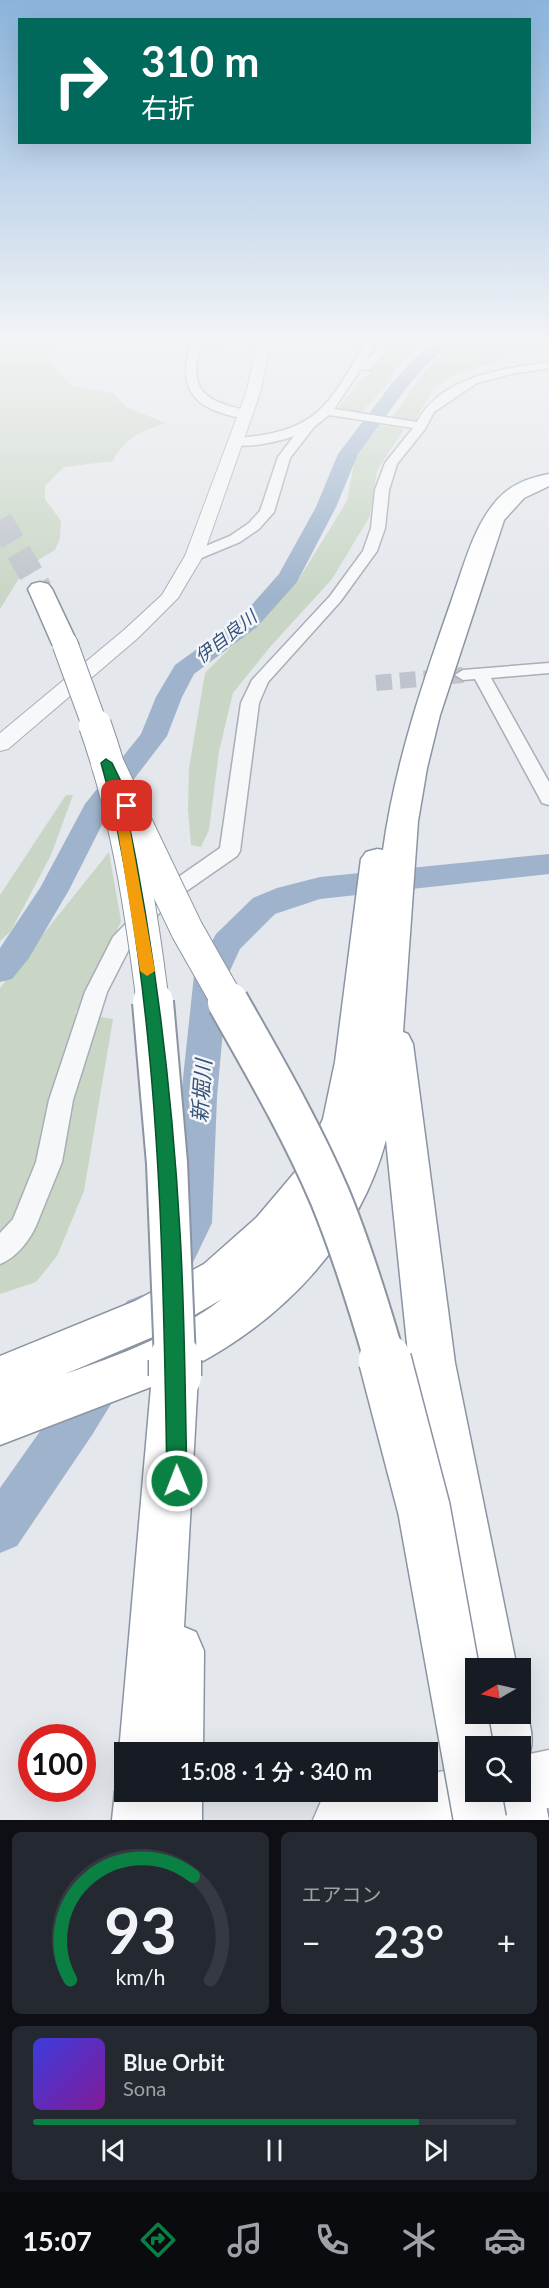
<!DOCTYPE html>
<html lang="ja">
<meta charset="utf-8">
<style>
:root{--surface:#171b24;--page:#242831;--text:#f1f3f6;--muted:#9ea1a6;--line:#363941;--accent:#0b8043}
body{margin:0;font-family:Lato,"Noto Sans JP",sans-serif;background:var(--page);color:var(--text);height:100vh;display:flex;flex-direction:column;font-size:22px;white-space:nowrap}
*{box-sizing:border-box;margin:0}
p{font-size:20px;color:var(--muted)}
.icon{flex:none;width:33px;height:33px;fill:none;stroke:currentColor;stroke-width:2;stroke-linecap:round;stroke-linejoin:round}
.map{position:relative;height:1820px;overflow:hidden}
.sheet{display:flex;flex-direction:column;gap:12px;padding:12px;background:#0d0f14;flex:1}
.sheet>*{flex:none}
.top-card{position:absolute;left:18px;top:18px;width:513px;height:126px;border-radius:0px;box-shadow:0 6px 24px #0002;background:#00695c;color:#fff;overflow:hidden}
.needle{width:39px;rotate:261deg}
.fabs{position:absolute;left:465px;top:1658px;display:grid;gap:12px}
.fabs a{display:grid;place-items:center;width:66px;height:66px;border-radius:0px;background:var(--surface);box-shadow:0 6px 24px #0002;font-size:30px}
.speed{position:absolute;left:18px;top:1724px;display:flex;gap:12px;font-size:30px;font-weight:700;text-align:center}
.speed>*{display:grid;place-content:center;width:78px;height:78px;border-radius:50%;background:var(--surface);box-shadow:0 6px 24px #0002;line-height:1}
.speed .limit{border:9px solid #d22;background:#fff;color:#111}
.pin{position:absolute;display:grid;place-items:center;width:51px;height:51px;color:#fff;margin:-26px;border-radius:12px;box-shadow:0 3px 9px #0006}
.me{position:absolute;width:66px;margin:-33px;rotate:359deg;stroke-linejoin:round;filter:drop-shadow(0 0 4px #0008)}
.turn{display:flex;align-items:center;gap:21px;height:126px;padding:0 24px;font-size:27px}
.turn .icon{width:78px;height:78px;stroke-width:2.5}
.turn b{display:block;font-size:42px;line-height:51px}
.big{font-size:45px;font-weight:600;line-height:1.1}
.sheet .widget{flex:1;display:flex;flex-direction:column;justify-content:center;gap:9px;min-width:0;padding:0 21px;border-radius:9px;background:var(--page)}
.sheet .dial{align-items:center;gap:0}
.dial svg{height:156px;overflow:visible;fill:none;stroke:var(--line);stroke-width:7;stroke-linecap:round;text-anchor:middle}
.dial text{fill:var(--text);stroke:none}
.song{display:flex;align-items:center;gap:18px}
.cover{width:72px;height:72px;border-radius:9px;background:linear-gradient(135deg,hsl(240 70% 55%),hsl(290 70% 35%))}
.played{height:6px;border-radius:3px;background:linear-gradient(90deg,var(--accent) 80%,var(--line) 80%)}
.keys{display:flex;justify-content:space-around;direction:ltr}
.heat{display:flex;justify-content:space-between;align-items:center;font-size:33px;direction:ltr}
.sheet .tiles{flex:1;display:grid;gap:12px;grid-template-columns:1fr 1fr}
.widget:last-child{grid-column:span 2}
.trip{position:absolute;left:114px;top:1742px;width:324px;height:60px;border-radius:0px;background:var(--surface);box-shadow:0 6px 24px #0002;font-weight:600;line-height:60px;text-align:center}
.tab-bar{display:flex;height:96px;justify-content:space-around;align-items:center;background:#090b0e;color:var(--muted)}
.tab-bar .icon{width:42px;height:42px}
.tab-bar .active{color:var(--accent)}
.tab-bar b{font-size:27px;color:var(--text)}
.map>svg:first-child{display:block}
.green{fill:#c9d6c5}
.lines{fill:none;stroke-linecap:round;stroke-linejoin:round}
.river{fill:#9fb4cc;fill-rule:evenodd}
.minor-tunnel{stroke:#bfc3cb;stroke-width:16;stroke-dasharray:16 8;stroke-linecap:butt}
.motorway-tunnel{stroke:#bfc3cb;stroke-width:25;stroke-dasharray:25 12;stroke-linecap:butt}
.minor-casing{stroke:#a9aeb7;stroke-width:3}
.tertiary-casing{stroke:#a9aeb7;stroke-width:2}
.primary-casing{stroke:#a3abb8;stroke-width:3}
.motorway-casing{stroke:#8b94a3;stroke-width:3}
.minor{fill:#f7f8fa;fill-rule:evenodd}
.tertiary{fill:#f7f8fa;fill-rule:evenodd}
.primary{fill:#fff;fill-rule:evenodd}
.motorway{fill:#fff;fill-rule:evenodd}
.motorway-bridge-far3-casing{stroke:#8b94a3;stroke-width:27;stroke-linecap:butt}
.motorway-bridge-far2-casing{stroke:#8b94a3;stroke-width:34;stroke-linecap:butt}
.motorway-bridge-far1-casing{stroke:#8b94a3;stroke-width:44;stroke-linecap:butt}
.motorway-bridge-casing{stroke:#8b94a3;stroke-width:55;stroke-linecap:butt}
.motorway-bridge-far3{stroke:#fff;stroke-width:25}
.motorway-bridge-far2{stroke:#fff;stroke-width:32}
.motorway-bridge-far1{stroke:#fff;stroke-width:40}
.motorway-bridge{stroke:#fff;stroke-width:52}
.route{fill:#0b8043;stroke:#07532c;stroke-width:1.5}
.slow{fill:#f59e0b}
.labels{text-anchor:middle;stroke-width:5;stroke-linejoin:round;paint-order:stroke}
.far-water-label{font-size:18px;font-style:italic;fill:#34527a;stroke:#f4f6f9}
.water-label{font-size:21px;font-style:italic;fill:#34527a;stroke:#f4f6f9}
</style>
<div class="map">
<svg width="549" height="1820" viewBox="0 0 549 1820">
<rect width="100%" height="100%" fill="#e4e7ec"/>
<!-- green -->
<g class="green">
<path d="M 0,342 L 50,342 L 49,361 L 72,386 L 113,393 L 126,407 L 166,423 C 140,432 126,436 113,461 L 64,467 L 45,486 L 45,499 L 61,521 L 60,538 L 55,550 L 26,567 L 0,609 Z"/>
<polygon points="400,342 419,342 394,372 386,386 360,414 335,411 359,383"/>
<polygon points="450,342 549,342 549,347 456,374 434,388 414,422 391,419 430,364"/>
<polygon points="380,425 404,429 377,470 370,516 332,579 270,647 233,693 219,751 209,830 201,847 191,845 188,809 189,768 205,673 299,579 347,501 355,458"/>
<polygon points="66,795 73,795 51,855 11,931 0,941 0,895"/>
<polygon points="109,852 121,921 91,990 75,1013 113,1019 84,1191 57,1256 36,1282 0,1294 0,988"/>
</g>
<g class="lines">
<!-- river -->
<g class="river">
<polygon points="434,342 452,342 428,363 405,390 358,454 336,507 297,582 257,627 194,674 182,697 167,736 108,813 69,890 29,958 12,979 0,982 0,948 40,888 85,804 141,734 156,697 175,665 241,617 279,574 316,507 338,454 393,382 416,357"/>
<polygon points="549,854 549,874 320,899 275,914 240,949 228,975 217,1097 212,1223 186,1277 171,1283 156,1277 150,1264 172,1221 181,1097 194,975 216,934 253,898 277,888 320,877"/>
<polygon points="142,1295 157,1301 163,1315 157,1329 92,1435 17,1546 0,1553 0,1488 60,1403 127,1301"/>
</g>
<!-- minor-tunnel -->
<polyline class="minor-tunnel" points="376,683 463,675"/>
<!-- motorway-tunnel -->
<polyline class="motorway-tunnel" points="0,520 40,589"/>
<!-- minor casing -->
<g class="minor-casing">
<g id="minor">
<path d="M 191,342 L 223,342 L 218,345 L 200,346 C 187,394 209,402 250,411 L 250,417 C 241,419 231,416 222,413 C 184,401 181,377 191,342 Z"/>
<path d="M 366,342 L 376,342 L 365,363 L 383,342 L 394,342 L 370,370 L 361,369 L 334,409 L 417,422 C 441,376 503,369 549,362 L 549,368 L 511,374 L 477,383 L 434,412 L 425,429 L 397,464 L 389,490 L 385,528 L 377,551 L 340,602 L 268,682 L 259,703 L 240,851 L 237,856 L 168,904 L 133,941 L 107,992 L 73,1100 L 62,1162 L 36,1226 C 29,1241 16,1258 0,1264 L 0,1233 L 13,1219 L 36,1162 L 49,1100 L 85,992 L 113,937 L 154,894 L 220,848 L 241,703 L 252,680 L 330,596 L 363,551 L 371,528 L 375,490 L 385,463 L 413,428 L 329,415 L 314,427 L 290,458 L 274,512 L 259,529 L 240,542 L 199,559 L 189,559 L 187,556 L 189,553 L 230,536 L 249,523 L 260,511 L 278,457 L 294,436 C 281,441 240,451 230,442 L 236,438 C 317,432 327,408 366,342 Z"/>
<polygon points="549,663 549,673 491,678 549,782 549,805 542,803 540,799 475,679 463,680 455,675 463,670"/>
</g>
</g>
<!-- tertiary casing -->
<g class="tertiary-casing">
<polygon id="tertiary" points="258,342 271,342 260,393 203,556 178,598 138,638 8,749 0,751 0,733 124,630 162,595 185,556 246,393"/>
</g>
<!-- primary casing -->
<g class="primary-casing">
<polygon id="primary" points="549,1750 549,1808 520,1814 511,1810 490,1820 313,1820 322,1799 342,1791 428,1791 428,1774 476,1765 476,1791 520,1791 520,1756"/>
</g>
<!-- motorway casing -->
<g class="motorway-casing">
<g id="motorway">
<path d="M 549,474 L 549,486 L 524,498 L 504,520 L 440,715 L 427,768 L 418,821 L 403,1032 L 408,1034 L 413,1044 L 455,1363 L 517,1668 L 476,1668 L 476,1689 L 471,1687 L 463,1668 L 409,1363 L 386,1140 C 359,1240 285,1318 194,1366 L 198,1376 L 184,1627 L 196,1632 L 204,1651 L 203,1752 L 124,1752 L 124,1764 L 119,1752 L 151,1387 L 0,1445 L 0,1356 L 135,1301 L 204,1264 L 257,1217 L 301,1165 L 323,1119 L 335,1062 L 361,859 L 366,852 L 377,849 L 383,850 C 395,763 423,682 452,599 C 464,566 473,527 497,500 C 511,484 529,478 549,474 ZM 222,1299 C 176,1334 120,1355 65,1374 L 167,1331 Z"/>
<polygon points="40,582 48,584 52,589 78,644 74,649 65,652 56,649 52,644 28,589 32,584"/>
<path d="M 520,1697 C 531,1722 537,1742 525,1766 L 535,1770 L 543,1791 L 549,1820 L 490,1820 L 485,1791 L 520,1791 L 520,1746 L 477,1746 L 471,1713 L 476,1702 L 476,1713 L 520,1713 Z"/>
<polygon points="123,1770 124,1791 202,1791 202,1820 112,1820 115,1791"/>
</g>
</g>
<!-- minor -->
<use href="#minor" class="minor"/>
<!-- tertiary -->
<use href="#tertiary" class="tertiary"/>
<!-- primary -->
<use href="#primary" class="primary"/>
<!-- motorway -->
<use href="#motorway" class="motorway"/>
<!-- motorway-bridge-far3 casing -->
<g class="motorway-bridge-far3-casing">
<polyline id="motorway-bridge-far3" points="65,644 95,726"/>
</g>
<!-- motorway-bridge-far2 casing -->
<g class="motorway-bridge-far2-casing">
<g id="motorway-bridge-far2">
<path d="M 95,725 C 127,815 141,909 153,1004"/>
<polyline points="107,763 187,930 229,1004"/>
</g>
</g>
<!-- motorway-bridge-far1 casing -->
<g class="motorway-bridge-far1-casing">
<g id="motorway-bridge-far1">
<polyline points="153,1002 167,1163 175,1361"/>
<path d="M 228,1002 C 264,1066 301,1129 330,1197 C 352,1250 369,1306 385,1361"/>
</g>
</g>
<!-- motorway-bridge casing -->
<g class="motorway-bridge-casing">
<g id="motorway-bridge">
<polyline points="175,1360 175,1376"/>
<polyline points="385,1360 424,1509 480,1820"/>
</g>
</g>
<!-- motorway-bridge-far3 -->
<use href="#motorway-bridge-far3" class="motorway-bridge-far3"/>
<!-- motorway-bridge-far2 -->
<use href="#motorway-bridge-far2" class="motorway-bridge-far2"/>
<!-- motorway-bridge-far1 -->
<use href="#motorway-bridge-far1" class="motorway-bridge-far1"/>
<!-- motorway-bridge -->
<use href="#motorway-bridge" class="motorway-bridge"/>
</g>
<!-- sky -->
<linearGradient id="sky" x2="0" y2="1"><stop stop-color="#8bb4dd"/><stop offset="0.57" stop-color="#f3f4f6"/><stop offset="1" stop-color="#f3f4f6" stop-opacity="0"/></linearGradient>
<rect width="549" height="597" fill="url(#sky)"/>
<!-- route -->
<path class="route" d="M 106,759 L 112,763 L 133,806 L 126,809 C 155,949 172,1090 180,1232 C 185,1315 185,1398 187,1481 L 184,1489 L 177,1492 L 170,1489 L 167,1481 C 164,1305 162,1130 138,955 C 129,890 119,826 101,763 Z"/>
<!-- slow -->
<polygon class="slow" points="122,815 128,819 155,971 147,976 140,971 116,819"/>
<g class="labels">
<!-- far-water labels -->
<g class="far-water-label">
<text transform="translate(226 637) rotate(-38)" y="6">伊自良川</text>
</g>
<!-- water labels -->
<g class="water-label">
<text transform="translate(202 1091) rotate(-86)" y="7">新堀川</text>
</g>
</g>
</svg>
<div class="fabs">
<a><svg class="needle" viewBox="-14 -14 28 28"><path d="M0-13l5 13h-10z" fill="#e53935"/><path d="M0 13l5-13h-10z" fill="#9ea1a6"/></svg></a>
<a><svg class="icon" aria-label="search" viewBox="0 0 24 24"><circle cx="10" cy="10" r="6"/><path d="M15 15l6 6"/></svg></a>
</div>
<div class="speed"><div class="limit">100</div></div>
<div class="pin" style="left:127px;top:806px;background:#d93025"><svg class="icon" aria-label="arrive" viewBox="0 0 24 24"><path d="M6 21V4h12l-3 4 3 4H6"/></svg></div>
<svg class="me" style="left:177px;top:1481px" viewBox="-20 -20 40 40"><circle r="17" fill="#0b8043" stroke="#fff" stroke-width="3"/><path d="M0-11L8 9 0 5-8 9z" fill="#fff"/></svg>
<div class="trip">15:08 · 1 分 · 340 m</div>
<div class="top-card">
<div class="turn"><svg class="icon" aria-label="right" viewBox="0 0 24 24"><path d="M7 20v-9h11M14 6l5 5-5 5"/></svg><div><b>310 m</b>右折</div></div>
</div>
</div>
<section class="sheet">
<div class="tiles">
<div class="widget dial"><svg viewBox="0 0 100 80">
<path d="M14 69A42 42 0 1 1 86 69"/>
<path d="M14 69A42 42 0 0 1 77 16" stroke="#0b8043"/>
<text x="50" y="56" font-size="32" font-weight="700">93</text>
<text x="50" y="72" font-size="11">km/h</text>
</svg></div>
<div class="widget"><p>エアコン</p>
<div class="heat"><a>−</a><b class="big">23°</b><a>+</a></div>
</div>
<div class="widget">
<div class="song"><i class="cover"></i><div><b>Blue Orbit</b><p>Sona</p></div></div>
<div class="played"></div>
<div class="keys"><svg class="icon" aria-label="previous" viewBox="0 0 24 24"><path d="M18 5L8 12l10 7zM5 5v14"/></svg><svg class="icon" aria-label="pause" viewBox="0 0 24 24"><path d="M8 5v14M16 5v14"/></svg><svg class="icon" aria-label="next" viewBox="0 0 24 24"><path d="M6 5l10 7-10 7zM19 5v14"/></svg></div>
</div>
</div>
</section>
<nav class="tab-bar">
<b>15:07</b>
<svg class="icon active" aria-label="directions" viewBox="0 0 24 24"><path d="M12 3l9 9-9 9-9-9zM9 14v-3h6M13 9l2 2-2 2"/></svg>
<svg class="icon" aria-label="music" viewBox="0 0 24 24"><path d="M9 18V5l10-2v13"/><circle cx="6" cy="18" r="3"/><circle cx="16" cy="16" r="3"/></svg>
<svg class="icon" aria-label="phone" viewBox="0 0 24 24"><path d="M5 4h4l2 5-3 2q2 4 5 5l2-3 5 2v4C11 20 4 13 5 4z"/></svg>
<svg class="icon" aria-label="climate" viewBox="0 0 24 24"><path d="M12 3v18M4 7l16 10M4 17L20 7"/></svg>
<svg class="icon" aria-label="car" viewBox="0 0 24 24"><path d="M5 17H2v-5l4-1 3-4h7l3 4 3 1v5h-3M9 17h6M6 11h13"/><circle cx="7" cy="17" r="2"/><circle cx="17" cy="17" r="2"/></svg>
</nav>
